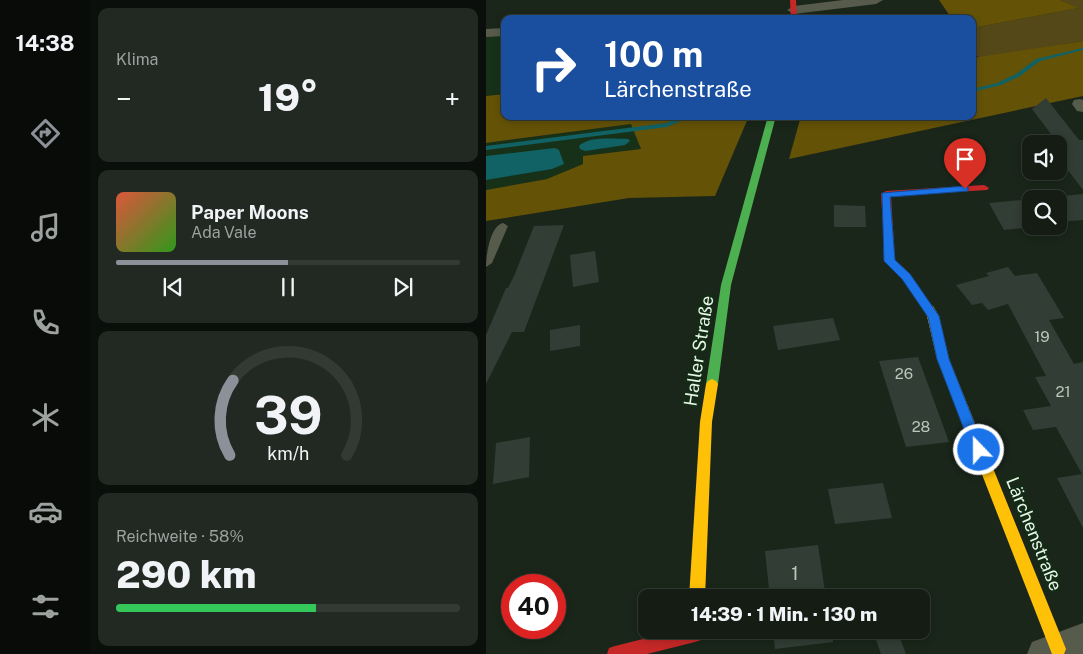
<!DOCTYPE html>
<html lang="de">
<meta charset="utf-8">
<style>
:root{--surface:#141c14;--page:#212922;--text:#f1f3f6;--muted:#9da1a0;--line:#333a34;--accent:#8c9099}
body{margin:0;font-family:"Public Sans",sans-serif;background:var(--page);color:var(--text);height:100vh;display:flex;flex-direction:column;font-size:19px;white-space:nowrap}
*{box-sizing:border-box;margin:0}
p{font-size:16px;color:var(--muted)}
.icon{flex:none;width:28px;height:28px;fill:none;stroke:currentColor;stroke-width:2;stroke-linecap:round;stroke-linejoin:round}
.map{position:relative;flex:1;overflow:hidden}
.sheet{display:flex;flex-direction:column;gap:8px;padding:8px;background:#0b0f0b;width:396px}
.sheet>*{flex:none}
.top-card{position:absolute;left:15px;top:15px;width:475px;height:105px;border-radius:10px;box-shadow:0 2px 8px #0003,0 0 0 1px var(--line);background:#1a4fa0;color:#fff;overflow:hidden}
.buttons{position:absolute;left:536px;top:135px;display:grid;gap:10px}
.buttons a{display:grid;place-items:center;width:45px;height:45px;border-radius:10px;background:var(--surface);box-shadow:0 2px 8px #0003,0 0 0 1px var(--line);font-size:25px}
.speed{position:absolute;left:15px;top:574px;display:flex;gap:10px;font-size:25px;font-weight:700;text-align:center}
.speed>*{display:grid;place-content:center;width:65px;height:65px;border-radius:50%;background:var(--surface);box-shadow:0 2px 8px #0003,0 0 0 1px var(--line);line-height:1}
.speed .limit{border:8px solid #d22;background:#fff;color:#111}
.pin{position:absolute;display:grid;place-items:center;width:42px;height:42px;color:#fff;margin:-51px -21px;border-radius:50% 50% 50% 0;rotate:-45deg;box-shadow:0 0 5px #0007}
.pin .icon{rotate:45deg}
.me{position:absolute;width:55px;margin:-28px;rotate:338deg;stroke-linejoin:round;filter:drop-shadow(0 0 4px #0008)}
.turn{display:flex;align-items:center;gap:18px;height:105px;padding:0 20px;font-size:22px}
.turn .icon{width:65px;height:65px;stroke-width:2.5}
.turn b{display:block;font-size:35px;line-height:42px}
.big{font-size:38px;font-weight:800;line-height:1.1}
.sheet .tile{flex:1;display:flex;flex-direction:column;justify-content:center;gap:8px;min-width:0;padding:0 18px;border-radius:10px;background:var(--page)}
.sheet .dial{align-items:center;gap:0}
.dial svg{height:130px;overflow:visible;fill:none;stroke:var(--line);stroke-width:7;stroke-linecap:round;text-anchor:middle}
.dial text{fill:var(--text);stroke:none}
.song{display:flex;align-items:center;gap:15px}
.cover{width:60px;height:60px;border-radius:8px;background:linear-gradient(135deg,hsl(10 70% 55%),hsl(110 70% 35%))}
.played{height:5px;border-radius:2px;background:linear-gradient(90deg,var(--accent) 50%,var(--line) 50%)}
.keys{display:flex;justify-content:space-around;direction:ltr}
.heat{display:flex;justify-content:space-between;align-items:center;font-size:28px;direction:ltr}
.charge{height:8px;border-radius:4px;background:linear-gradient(90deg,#34c759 58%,var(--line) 0)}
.trip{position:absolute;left:152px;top:589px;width:292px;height:50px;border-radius:10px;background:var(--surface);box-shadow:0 2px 8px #0003,0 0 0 1px var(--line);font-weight:800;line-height:50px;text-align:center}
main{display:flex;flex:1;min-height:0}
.menu{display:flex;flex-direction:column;width:90px;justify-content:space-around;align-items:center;background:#080b08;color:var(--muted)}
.menu .icon{width:35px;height:35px}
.menu .selected{color:var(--accent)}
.menu b{font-size:22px;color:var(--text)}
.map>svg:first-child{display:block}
.built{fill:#173119}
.green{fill:#544718}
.forest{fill:#645207}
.water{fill:#116265}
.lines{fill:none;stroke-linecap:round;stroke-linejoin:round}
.stream{fill:#116265;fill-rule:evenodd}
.building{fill:#313d35}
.lane{fill:#565b4b;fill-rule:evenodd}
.street{fill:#565b4b;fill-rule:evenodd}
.fast{fill:#4caf50;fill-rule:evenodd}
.slow{fill:#ffc107;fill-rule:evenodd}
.jam{fill:#c62828;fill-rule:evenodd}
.route{fill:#1a73e8;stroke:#114b97}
.labels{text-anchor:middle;stroke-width:5;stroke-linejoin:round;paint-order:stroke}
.number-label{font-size:15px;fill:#bac8bb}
.street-label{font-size:18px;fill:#e8f6e8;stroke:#142c16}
.near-number-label{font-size:18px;fill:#bac8bb}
</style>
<main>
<nav class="menu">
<b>14:38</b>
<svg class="icon selected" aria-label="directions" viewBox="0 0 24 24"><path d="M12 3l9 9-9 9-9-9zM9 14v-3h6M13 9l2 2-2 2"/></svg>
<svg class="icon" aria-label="music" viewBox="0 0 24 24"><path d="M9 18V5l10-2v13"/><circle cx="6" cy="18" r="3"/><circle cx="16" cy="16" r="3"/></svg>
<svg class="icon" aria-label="phone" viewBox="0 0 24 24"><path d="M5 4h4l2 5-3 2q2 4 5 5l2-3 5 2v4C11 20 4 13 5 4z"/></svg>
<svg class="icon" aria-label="climate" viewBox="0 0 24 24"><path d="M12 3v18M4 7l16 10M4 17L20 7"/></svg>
<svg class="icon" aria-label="car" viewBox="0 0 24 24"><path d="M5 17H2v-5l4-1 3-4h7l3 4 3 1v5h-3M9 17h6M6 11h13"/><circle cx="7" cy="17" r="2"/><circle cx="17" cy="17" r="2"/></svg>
<svg class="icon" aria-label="filters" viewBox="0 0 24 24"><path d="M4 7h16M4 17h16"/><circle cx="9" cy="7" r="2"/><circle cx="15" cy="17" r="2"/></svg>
</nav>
<section class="sheet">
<div class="tile"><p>Klima</p>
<div class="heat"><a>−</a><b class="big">19°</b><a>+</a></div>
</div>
<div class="tile">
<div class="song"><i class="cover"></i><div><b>Paper Moons</b><p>Ada Vale</p></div></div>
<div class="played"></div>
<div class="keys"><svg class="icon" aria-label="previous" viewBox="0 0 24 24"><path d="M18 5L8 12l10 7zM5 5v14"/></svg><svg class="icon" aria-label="pause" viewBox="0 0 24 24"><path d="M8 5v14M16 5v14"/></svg><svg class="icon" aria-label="next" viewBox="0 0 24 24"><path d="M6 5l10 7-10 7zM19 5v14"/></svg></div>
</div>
<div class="tile dial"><svg viewBox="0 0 100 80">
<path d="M14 69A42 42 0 1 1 86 69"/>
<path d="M14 69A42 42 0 0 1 16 23" stroke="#8c9099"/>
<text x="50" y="56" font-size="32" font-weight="700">39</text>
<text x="50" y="72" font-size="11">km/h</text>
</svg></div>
<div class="tile"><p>Reichweite · 58%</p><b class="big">290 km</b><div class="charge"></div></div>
</section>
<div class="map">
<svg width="597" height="654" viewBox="0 0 597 654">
<rect width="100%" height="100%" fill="#1a261a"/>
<!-- built -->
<g class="built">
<polygon points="19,36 19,94 0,96 0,37"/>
<polygon points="146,124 155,149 97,156 97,164 61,179 0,190 0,143"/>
</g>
<!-- green -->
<polygon class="green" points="574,0 597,0 597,41 493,58 486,48 486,28 592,8"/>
<!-- forest -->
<g class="forest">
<polygon points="453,0 574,0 593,8 486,28 486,19 466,19"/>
<polygon points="597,41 597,96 303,159 315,116 486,116 486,58"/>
<polygon points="19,94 19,116 263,116 229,196 143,198 0,221 0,190 61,179 97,164 97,156 155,149 145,124 0,143 0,96"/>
</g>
<!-- water -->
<g class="water">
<path d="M 142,139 L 144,141 L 139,145 L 99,151 L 94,149 L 93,146 C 103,136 128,139 142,139 Z"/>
<polygon points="69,148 73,150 78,164 66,169 0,180 0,156"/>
</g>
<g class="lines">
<!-- stream -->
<g class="stream">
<polygon points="597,48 597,50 554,61 534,76 515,85 486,92 486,89 511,83 530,74 550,59"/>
<polygon points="198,116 206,116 181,127 0,150 0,146 180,123"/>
</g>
</g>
<!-- building -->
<g class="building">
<polygon points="560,98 593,140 597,140 597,190 572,157 572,144 562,143 571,142 546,109"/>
<polygon points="597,194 597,220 572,222 572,199 546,199"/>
<polygon points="545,199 545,227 518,230 503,203"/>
<polygon points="348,205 379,206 380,227 348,227"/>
<polygon points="78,225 38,332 26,332 0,384 0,335 20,288 22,288 28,276 48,226"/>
<polygon points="109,251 113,282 87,287 84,255"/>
<polygon points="522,267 529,276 551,273 578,318 563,320 588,364 597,362 597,528 571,478 596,474 570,427 547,430 537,410 565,406 549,377 560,376 522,304 502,310 496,303 486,305 470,285 503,276 500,273"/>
<polygon points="347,318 354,340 292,350 287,326"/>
<polygon points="94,325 94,346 64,351 64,330"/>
<polygon points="432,357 463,442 420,447 393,361"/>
<polygon points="44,437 43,477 7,484 10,443"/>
<polygon points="397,483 406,518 349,524 342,489"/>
<polygon points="332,545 340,598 284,598 279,551"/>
<polygon points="287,630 346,630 347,642 289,649"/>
<polygon points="401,630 411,630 420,654 395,654 388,634"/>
</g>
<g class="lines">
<!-- lane -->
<path class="lane" d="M 17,223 L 22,226 L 6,263 L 0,267 C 0,255 4,226 17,223 Z"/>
<!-- street -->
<g class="street">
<polygon points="357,0 397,0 390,4 308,14 301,10 308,6"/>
<polygon points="196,14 203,18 186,19 188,16"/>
<polygon points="19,28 19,36 0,37 0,29"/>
<polygon points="594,99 597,100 597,112 591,111 586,104 588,100"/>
<polygon points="597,623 597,654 541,654 546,642"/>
</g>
<!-- fast -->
<polygon class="fast" points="282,116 290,116 245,285 232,384 230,387 222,387 220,384 235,285"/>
<!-- slow -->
<g class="slow">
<polygon points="443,305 447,306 453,316 463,359 580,649 578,654 566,654 451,359 441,316 438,309"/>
<polygon points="226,379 230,381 232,384 226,422 219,598 203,598 214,422 220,384 222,381"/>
</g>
<!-- jam -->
<g class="jam">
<polygon points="304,0 310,0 311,19 305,19"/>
<polygon points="498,185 503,188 501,190 405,196 409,260 424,274 448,309 443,313 439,312 416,278 399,261 395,194 400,191"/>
<polygon points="193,630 215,630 217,634 215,640 209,642 161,654 121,654 123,648 129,646"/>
</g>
</g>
<!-- route -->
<polygon class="route" points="479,186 482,187 482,191 404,197 409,260 424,274 453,316 463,359 499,450 497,454 493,455 488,454 486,450 451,359 442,317 416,279 398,261 396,193"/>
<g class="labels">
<!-- number labels -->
<g class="number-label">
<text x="556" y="342">19</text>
<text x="418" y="379">26</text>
<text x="577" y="397">21</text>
<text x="435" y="432">28</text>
</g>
<!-- street labels -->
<g class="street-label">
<text transform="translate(213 351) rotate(-81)" y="6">Haller Straße</text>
<text transform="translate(548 534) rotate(68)" y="6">Lärchenstraße</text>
</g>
<!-- near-number labels -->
<g class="near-number-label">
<text x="309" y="580">1</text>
</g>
</g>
</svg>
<div class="buttons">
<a><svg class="icon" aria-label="sound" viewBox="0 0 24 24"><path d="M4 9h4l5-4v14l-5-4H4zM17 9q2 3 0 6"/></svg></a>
<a><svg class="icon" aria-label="search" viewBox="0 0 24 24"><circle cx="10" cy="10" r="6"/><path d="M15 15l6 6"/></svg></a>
</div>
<div class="speed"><div class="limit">40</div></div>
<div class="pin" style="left:479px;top:189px;background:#d93025"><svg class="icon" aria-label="arrive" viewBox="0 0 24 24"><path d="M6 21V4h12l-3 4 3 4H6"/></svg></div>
<svg class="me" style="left:493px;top:450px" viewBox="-20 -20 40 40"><circle r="17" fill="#1a73e8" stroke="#fff" stroke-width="3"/><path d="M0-11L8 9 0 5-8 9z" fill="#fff"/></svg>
<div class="trip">14:39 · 1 Min. · 130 m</div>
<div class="top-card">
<div class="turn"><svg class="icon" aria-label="right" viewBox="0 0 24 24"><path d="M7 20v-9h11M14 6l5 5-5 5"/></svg><div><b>100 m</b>Lärchenstraße</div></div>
</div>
</div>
</main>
